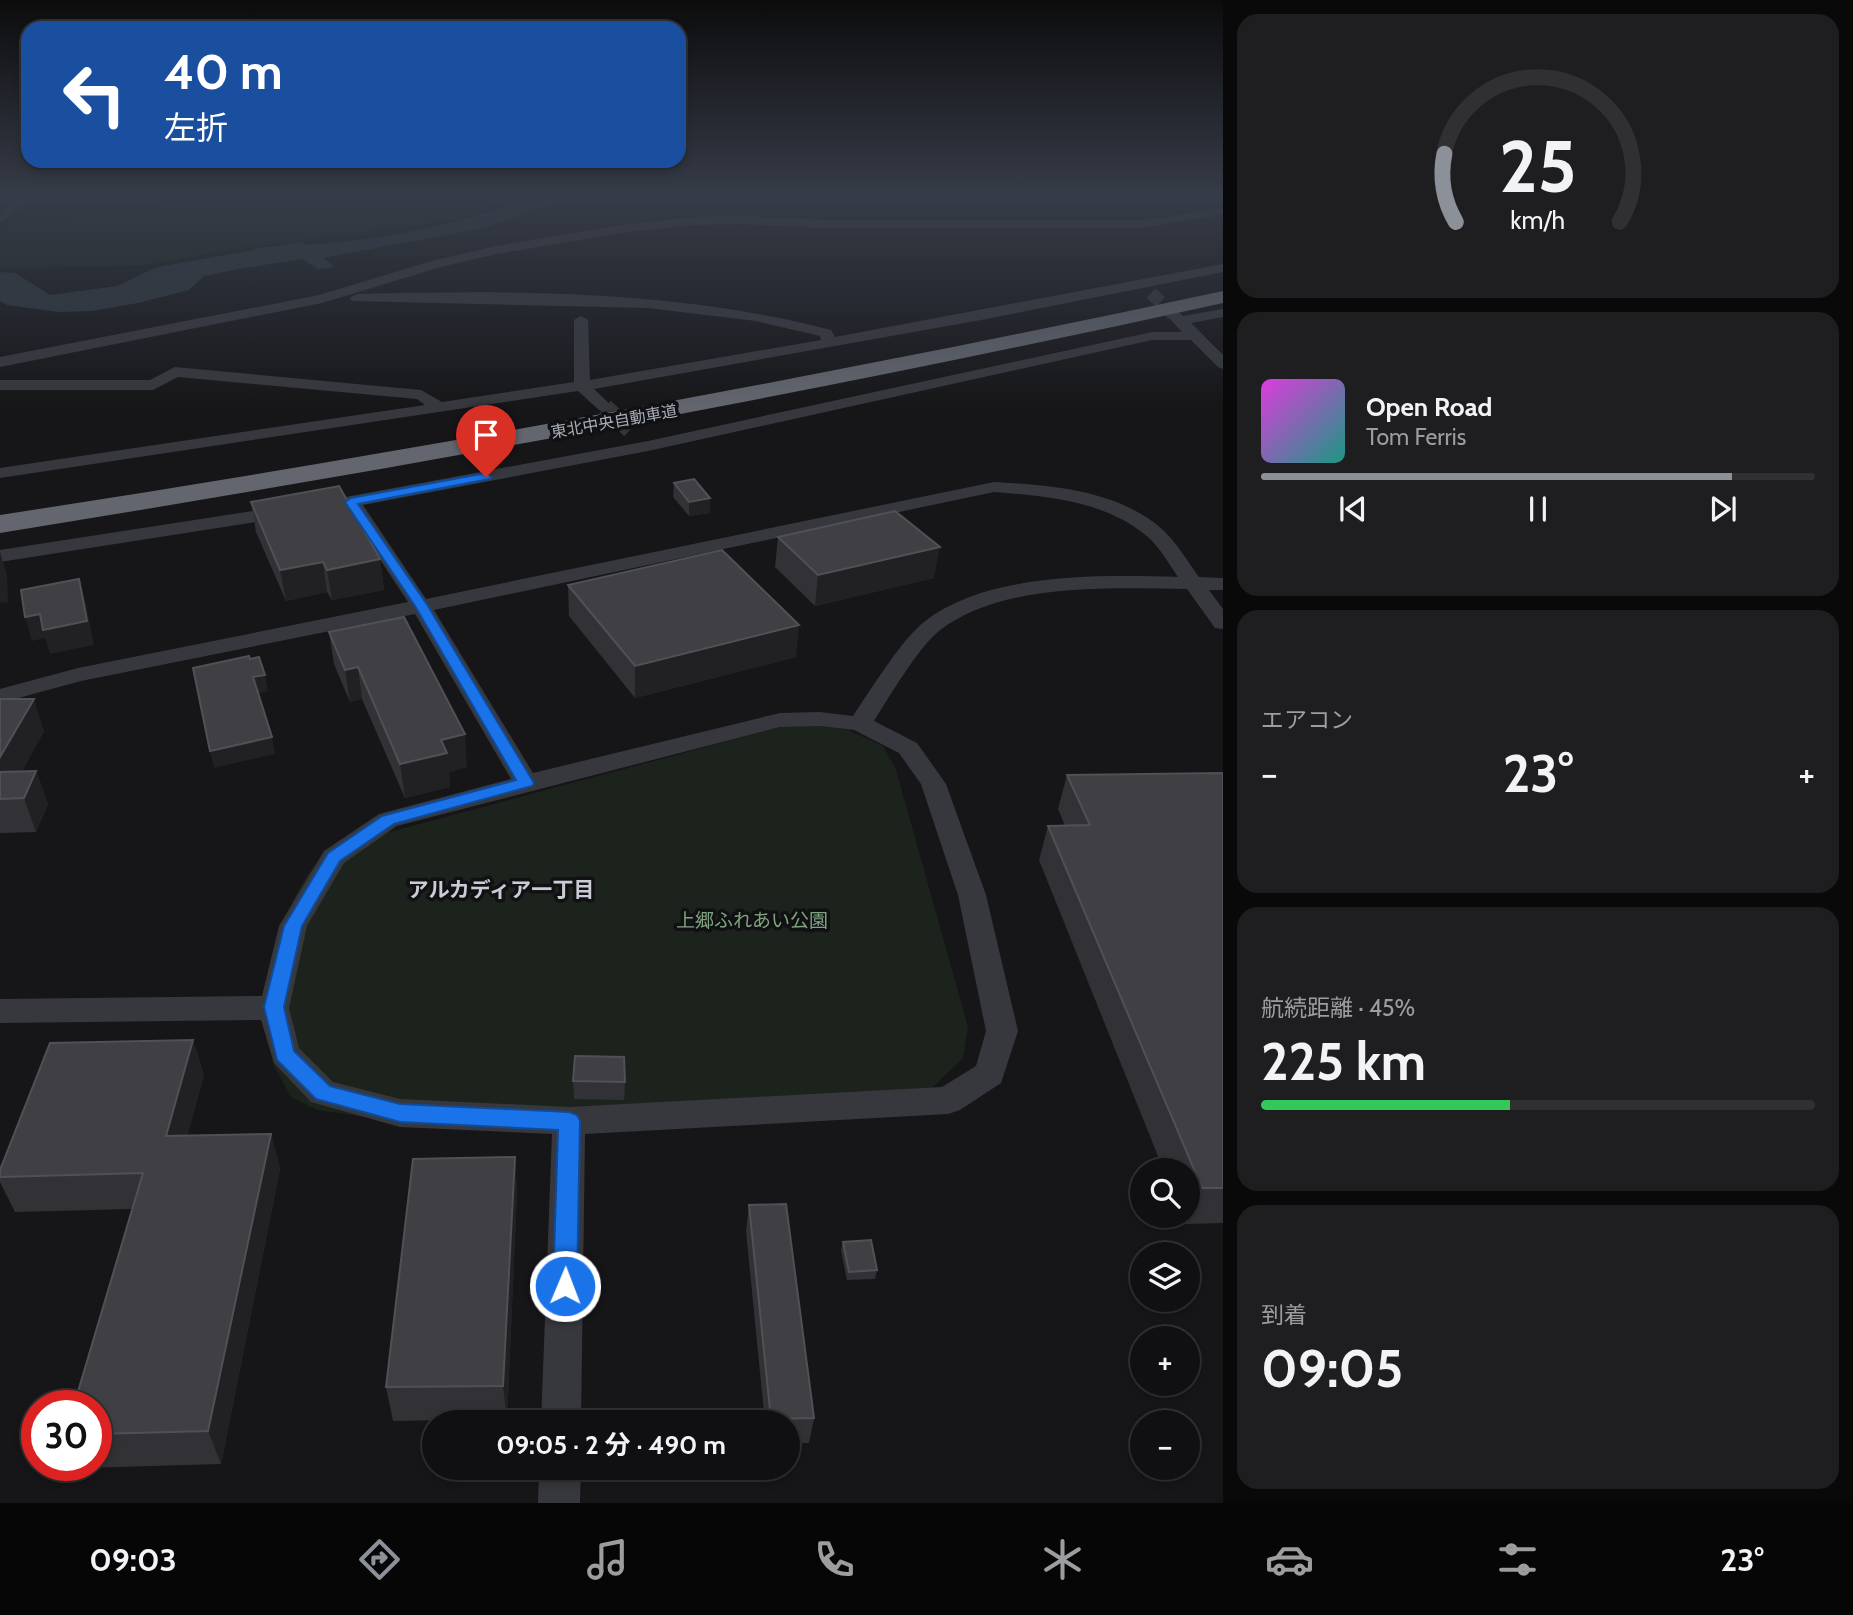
<!DOCTYPE html>
<html lang="ja">
<meta charset="utf-8">
<style>
:root{--surface:#101012;--page:#1e1e20;--text:#f1f3f6;--muted:#9c9d9f;--line:#303032;--accent:#8c9099}
body{margin:0;font-family:Cabin,"Noto Sans JP",sans-serif;background:var(--page);color:var(--text);height:100vh;display:flex;flex-direction:column;font-size:26px;white-space:nowrap}
*{box-sizing:border-box;margin:0}
p{font-size:23px;color:var(--muted)}
.icon{flex:none;width:38px;height:38px;fill:none;stroke:currentColor;stroke-width:2;stroke-linecap:round;stroke-linejoin:round}
.map{position:relative;flex:1;overflow:hidden}
.details{display:flex;flex-direction:column;gap:14px;padding:14px;background:#09090a;width:630px}
.details>*{flex:none}
.hud{position:absolute;left:21px;top:21px;width:665px;height:147px;border-radius:21px;box-shadow:0 4px 10px #0003,0 0 0 2px var(--line);background:#1a4fa0;color:#fff;overflow:hidden}
.tools{position:absolute;left:1130px;top:1158px;display:grid;gap:14px}
.tools a{display:grid;place-items:center;width:70px;height:70px;border-radius:50%;background:var(--surface);box-shadow:0 4px 10px #0003,0 0 0 2px var(--line);font-size:35px}
.speed{position:absolute;left:21px;top:1390px;display:flex;gap:14px;font-size:35px;font-weight:700;text-align:center}
.speed>*{display:grid;place-content:center;width:91px;height:91px;border-radius:50%;background:var(--surface);box-shadow:0 4px 10px #0003,0 0 0 2px var(--line);line-height:1}
.speed .limit{border:10px solid #d22;background:#fff;color:#111}
.pin{position:absolute;display:grid;place-items:center;width:60px;height:60px;color:#fff;margin:-72px -30px;border-radius:50% 50% 50% 0;rotate:-45deg;box-shadow:0 0 7px #0007}
.pin .icon{rotate:45deg}
.me{position:absolute;width:77px;margin:-38px;rotate:1deg;stroke-linejoin:round;filter:drop-shadow(0 0 5px #0008)}
.turn{display:flex;align-items:center;gap:24px;height:147px;padding:0 28px;font-size:32px}
.turn .icon{width:91px;height:91px;stroke-width:2.5}
.turn b{display:block;font-size:49px;line-height:60px}
.big{font-size:52px;font-weight:700;line-height:1.1}
.details .tile{flex:1;display:flex;flex-direction:column;justify-content:center;gap:10px;min-width:0;padding:0 24px;border-radius:21px;background:var(--page)}
.details .dial{align-items:center;gap:0}
.dial svg{height:182px;overflow:visible;fill:none;stroke:var(--line);stroke-width:7;stroke-linecap:round;text-anchor:middle}
.dial text{fill:var(--text);stroke:none}
.song{display:flex;align-items:center;gap:21px}
.cover{width:84px;height:84px;border-radius:10px;background:linear-gradient(135deg,hsl(300 70% 55%),hsl(170 70% 35%))}
.played{height:7px;border-radius:4px;background:linear-gradient(90deg,var(--accent) 85%,var(--line) 85%)}
.keys{display:flex;justify-content:space-around;direction:ltr}
.heat{display:flex;justify-content:space-between;align-items:center;font-size:38px;direction:ltr}
.charge{height:10px;border-radius:5px;background:linear-gradient(90deg,#34c759 45%,var(--line) 0)}
.trip{position:absolute;left:422px;top:1410px;width:378px;height:70px;border-radius:35px;background:var(--surface);box-shadow:0 4px 10px #0003,0 0 0 2px var(--line);font-weight:700;line-height:70px;text-align:center}
.menu{display:flex;height:112px;justify-content:space-around;align-items:center;background:#060607;color:var(--muted)}
.menu .icon{width:49px;height:49px}
.menu .on{color:var(--accent)}
.menu b{font-size:32px;color:var(--text)}
main{display:flex;flex:1;min-height:0}
.map>svg:first-child{display:block}
.green{fill:#1c231d}
.water{fill:#2c353c}
.lines{fill:none;stroke-linecap:round;stroke-linejoin:round}
.river{fill:#2c353c;fill-rule:evenodd}
.minor-tunnel-far1{stroke:#333438;stroke-width:13;stroke-dasharray:13 6;stroke-linecap:butt}
.minor-tunnel{stroke:#333438;stroke-width:17;stroke-dasharray:17 9;stroke-linecap:butt}
.minor{fill:#37383d;fill-rule:evenodd}
.highway{fill:#63666e;fill-rule:evenodd}
.wall{fill:#323236}
.shaded-wall{fill:#212124}
.building{fill:#3f3f44;stroke:#4f5156;stroke-width:2}
.route{fill:#1a73e8;stroke:#114b97;stroke-width:2}
.labels{text-anchor:middle;stroke-width:7;stroke-linejoin:round;paint-order:stroke}
.far-street-label{font-size:16px;fill:#a8adb8;stroke:#111113}
.park-label{font-size:19px;fill:#7fa381;stroke:#111113}
.neighbourhood-label{font-size:21px;font-weight:bold;fill:#c9ccd4;stroke:#111113}
</style>
<main>
<div class="map">
<svg width="1223" height="1503" viewBox="0 0 1223 1503">
<rect width="100%" height="100%" fill="#161618"/>
<!-- green -->
<g class="green">
<polygon points="228,198 511,198 461,219 246,247 146,265 0,269 0,235 14,223"/>
<polygon points="814,725 848,730 883,746 896,770 968,1027 963,1058 933,1087 904,1093 358,1116 317,1110 291,1097 273,1064 266,1025 292,902 306,877 319,860 382,834 781,727"/>
</g>
<!-- water -->
<polygon class="water" points="301,242 335,267 318,269 302,259 238,269 204,276 189,290 138,303 92,311 59,312 7,305 0,301 0,272 15,273 50,295 117,286 157,267"/>
<g class="lines">
<!-- river -->
<path class="river" d="M 528,198 L 555,198 L 553,202 L 485,228 L 322,258 L 262,259 L 255,257 L 252,253 L 255,249 L 262,247 C 351,245 445,231 528,198 Z"/>
<!-- minor-tunnel-far1 -->
<polyline class="minor-tunnel-far1" points="1151,293 1173,314"/>
<!-- minor-tunnel -->
<polyline class="minor-tunnel" points="605,407 630,430"/>
<!-- minor -->
<g class="minor">
<polygon points="18,198 30,198 0,224 0,214"/>
<polygon points="1223,208 1223,214 1144,228 826,228 741,224 694,225 620,233 496,254 441,267 322,303 0,367 0,357 319,295 432,261 496,246 620,225 694,217 741,216 826,220 1144,220"/>
<path d="M 1223,264 L 1223,272 L 981,320 L 594,389 L 613,407 L 605,412 L 599,410 L 578,391 L 0,478 L 0,468 L 425,405 L 417,399 L 178,377 L 153,390 L 0,390 L 0,380 L 150,380 L 175,367 L 421,390 L 442,402 L 574,382 L 574,320 L 581,316 L 588,320 L 590,380 L 821,340 L 820,336 L 756,321 L 648,308 L 352,301 L 350,298 L 357,294 C 515,290 677,290 831,330 L 835,337 Z"/>
<path d="M 1223,309 L 1223,317 L 1191,323 L 1223,355 L 1223,369 L 1218,367 L 1191,340 L 1152,340 L 648,451 L 363,505 L 426,599 L 994,482 C 1050,485 1119,490 1163,530 C 1177,543 1188,562 1199,577 L 1223,578 L 1223,590 L 1209,590 L 1223,609 L 1223,629 L 1215,628 L 1187,589 C 1112,588 1001,582 939,631 C 918,648 889,697 874,721 L 917,743 L 946,784 L 986,895 L 1018,1031 L 1001,1083 L 960,1110 L 948,1114 L 585,1134 L 581,1423 L 541,1423 L 552,1134 L 400,1127 L 311,1102 L 274,1063 L 261,1020 L 0,1023 L 0,999 L 262,996 L 279,926 L 324,851 L 379,814 L 511,779 L 415,614 L 81,681 L 0,703 L 0,689 L 78,668 L 408,602 L 346,508 L 0,562 L 0,550 L 351,496 L 648,441 L 1152,332 L 1182,332 L 1168,317 L 1168,311 L 1178,311 L 1183,316 ZM 994,492 C 1047,496 1106,501 1148,537 C 1160,548 1169,564 1178,577 C 1101,575 987,572 924,622 C 901,640 870,691 853,716 L 820,712 L 780,713 L 533,773 L 434,610 ZM 820,726 L 854,730 L 899,753 L 921,784 L 958,895 L 986,1031 L 976,1066 L 942,1087 L 569,1107 L 400,1099 L 333,1082 L 299,1048 L 289,1008 L 307,926 L 344,863 L 397,826 L 780,727 Z"/>
<polygon points="539,1468 581,1468 580,1503 538,1503"/>
</g>
<!-- highway -->
<path class="highway" d="M 1223,291 L 1223,303 C 818,392 410,467 0,533 L 0,515 C 410,452 817,378 1223,291 Z"/>
</g>
<!-- wall -->
<g class="wall">
<polygon points="674,483 710,498 710,513 689,516 673,497"/>
<polygon points="251,502 380,559 384,590 332,600 327,592 286,601 256,532"/>
<polygon points="778,537 934,578 815,606 775,567"/>
<polygon points="568,585 796,657 635,698 569,616"/>
<polygon points="329,632 467,767 449,772 450,787 405,798 362,699 350,702 334,664"/>
<polygon points="0,699 44,731 22,771 36,771 48,804 36,832 0,833"/>
<polygon points="1223,773 1223,1223 1186,1224 1183,1216 1188,1216 1188,1171 1164,1171 1039,860 1048,826 1065,826 1058,809 1067,775"/>
<polygon points="193,1040 204,1075 187,1136 271,1134 280,1169 221,1464 83,1468 82,1465 96,1465 96,1405 132,1209 15,1212 0,1182 0,1170"/>
<polygon points="573,1081 625,1082 624,1100 574,1099"/>
<polygon points="515,1157 517,1193 507,1419 393,1421 386,1387"/>
<polygon points="749,1205 814,1418 809,1443 788,1444 788,1423 765,1423 746,1231"/>
<polygon points="843,1242 877,1270 875,1279 847,1280 841,1250"/>
</g>
<!-- shaded-wall -->
<g class="shaded-wall">
<polygon points="710,498 710,513 689,516 689,502"/>
<polygon points="940,547 934,578 815,606 818,575"/>
<polygon points="0,552 7,575 8,602 0,603"/>
<polygon points="380,559 384,590 332,600 327,570"/>
<polygon points="323,562 327,592 286,601 280,570"/>
<polygon points="79,579 86,603 94,645 50,654 45,638 32,641 25,617"/>
<polygon points="799,625 796,657 635,698 635,666"/>
<polygon points="358,667 362,699 350,702 345,670"/>
<polygon points="265,675 268,691 256,694 253,677"/>
<polygon points="34,699 44,731 7,799 0,796 0,757"/>
<polygon points="465,734 467,767 449,772 450,787 405,798 400,764 441,740"/>
<polygon points="272,737 275,754 214,768 210,751"/>
<polygon points="36,771 48,804 36,832 24,798"/>
<polygon points="193,1040 204,1075 178,1171 166,1136"/>
<polygon points="271,1134 280,1169 221,1464 208,1431"/>
<polygon points="515,1157 517,1193 507,1419 503,1386"/>
</g>
<!-- building -->
<g class="building">
<polygon points="694,479 710,498 689,502 674,483"/>
<polygon points="339,486 380,559 327,570 323,562 280,570 251,502"/>
<polygon points="895,511 940,547 818,575 778,537"/>
<polygon points="722,550 799,625 635,666 568,585"/>
<polygon points="79,579 87,621 43,630 40,614 25,617 21,590"/>
<polygon points="404,617 465,734 441,740 447,753 400,764 358,667 345,670 329,632"/>
<polygon points="249,656 250,659 259,657 265,675 253,677 272,737 210,751 193,668"/>
<polygon points="0,699 34,699 0,757"/>
<polygon points="36,771 24,798 0,799 0,772"/>
<polygon points="1223,773 1223,1188 1202,1188 1048,826 1090,825 1067,775"/>
<polygon points="193,1040 166,1136 271,1134 208,1431 96,1434 96,1405 74,1405 143,1173 0,1177 0,1170 50,1043"/>
<polygon points="575,1056 624,1057 625,1082 573,1081"/>
<polygon points="515,1157 503,1386 386,1387 413,1159"/>
<polygon points="786,1204 814,1418 771,1419 749,1205"/>
<polygon points="871,1240 877,1270 849,1272 843,1242"/>
</g>
<!-- sky -->
<linearGradient id="sky" x2="0" y2="1"><stop stop-color="#0c0c0d"/><stop offset="0.48" stop-color="#363c48"/><stop offset="1" stop-color="#363c48" stop-opacity="0"/></linearGradient>
<rect width="1223" height="409" fill="url(#sky)"/>
<!-- route -->
<polygon class="route" points="486,473 492,477 490,479 358,504 428,606 534,783 532,786 394,824 340,861 302,926 284,1007 294,1051 330,1086 400,1104 569,1112 577,1115 580,1121 577,1286 573,1294 565,1297 556,1294 553,1286 558,1130 400,1122 316,1099 277,1060 264,1007 284,926 328,853 382,816 516,780 415,606 345,502 351,498"/>
<g class="labels">
<!-- far-street labels -->
<g class="far-street-label">
<text transform="translate(614 421) rotate(-10)" y="6">東北中央自動車道</text>
</g>
<!-- park labels -->
<g class="park-label">
<text x="752" y="927">上郷ふれあい公園</text>
</g>
<!-- neighbourhood labels -->
<g class="neighbourhood-label">
<text x="501" y="897">アルカディア一丁目</text>
</g>
</g>
</svg>
<div class="tools">
<a><svg class="icon" aria-label="search" viewBox="0 0 24 24"><circle cx="10" cy="10" r="6"/><path d="M15 15l6 6"/></svg></a>
<a><svg class="icon" aria-label="layers" viewBox="0 0 24 24"><path d="M12 4l9 5-9 5-9-5zM3 14l9 5 9-5"/></svg></a>
<a>+</a>
<a>−</a>
</div>
<div class="speed"><div class="limit">30</div></div>
<div class="pin" style="left:486px;top:477px;background:#d93025"><svg class="icon" aria-label="arrive" viewBox="0 0 24 24"><path d="M6 21V4h12l-3 4 3 4H6"/></svg></div>
<svg class="me" style="left:565px;top:1286px" viewBox="-20 -20 40 40"><circle r="17" fill="#1a73e8" stroke="#fff" stroke-width="3"/><path d="M0-11L8 9 0 5-8 9z" fill="#fff"/></svg>
<div class="trip">09:05 · 2 分 · 490 m</div>
<div class="hud">
<div class="turn"><svg class="icon" aria-label="left" viewBox="0 0 24 24"><path d="M17 20v-9H6M10 6l-5 5 5 5"/></svg><div><b>40 m</b>左折</div></div>
</div>
</div>
<section class="details">
<div class="tile dial"><svg viewBox="0 0 100 80">
<path d="M14 69A42 42 0 1 1 86 69"/>
<path d="M14 69A42 42 0 0 1 9 39" stroke="#8c9099"/>
<text x="50" y="56" font-size="32" font-weight="700">25</text>
<text x="50" y="72" font-size="11">km/h</text>
</svg></div>
<div class="tile">
<div class="song"><i class="cover"></i><div><b>Open Road</b><p>Tom Ferris</p></div></div>
<div class="played"></div>
<div class="keys"><svg class="icon" aria-label="previous" viewBox="0 0 24 24"><path d="M18 5L8 12l10 7zM5 5v14"/></svg><svg class="icon" aria-label="pause" viewBox="0 0 24 24"><path d="M8 5v14M16 5v14"/></svg><svg class="icon" aria-label="next" viewBox="0 0 24 24"><path d="M6 5l10 7-10 7zM19 5v14"/></svg></div>
</div>
<div class="tile"><p>エアコン</p>
<div class="heat"><a>−</a><b class="big">23°</b><a>+</a></div>
</div>
<div class="tile"><p>航続距離 · 45%</p><b class="big">225 km</b><div class="charge"></div></div>
<div class="tile"><p>到着</p><b class="big">09:05</b></div>
</section>
</main>
<nav class="menu">
<b>09:03</b>
<svg class="icon on" aria-label="directions" viewBox="0 0 24 24"><path d="M12 3l9 9-9 9-9-9zM9 14v-3h6M13 9l2 2-2 2"/></svg>
<svg class="icon" aria-label="music" viewBox="0 0 24 24"><path d="M9 18V5l10-2v13"/><circle cx="6" cy="18" r="3"/><circle cx="16" cy="16" r="3"/></svg>
<svg class="icon" aria-label="phone" viewBox="0 0 24 24"><path d="M5 4h4l2 5-3 2q2 4 5 5l2-3 5 2v4C11 20 4 13 5 4z"/></svg>
<svg class="icon" aria-label="climate" viewBox="0 0 24 24"><path d="M12 3v18M4 7l16 10M4 17L20 7"/></svg>
<svg class="icon" aria-label="car" viewBox="0 0 24 24"><path d="M5 17H2v-5l4-1 3-4h7l3 4 3 1v5h-3M9 17h6M6 11h13"/><circle cx="7" cy="17" r="2"/><circle cx="17" cy="17" r="2"/></svg>
<svg class="icon" aria-label="filters" viewBox="0 0 24 24"><path d="M4 7h16M4 17h16"/><circle cx="9" cy="7" r="2"/><circle cx="15" cy="17" r="2"/></svg>
<b>23°</b>
</nav>
